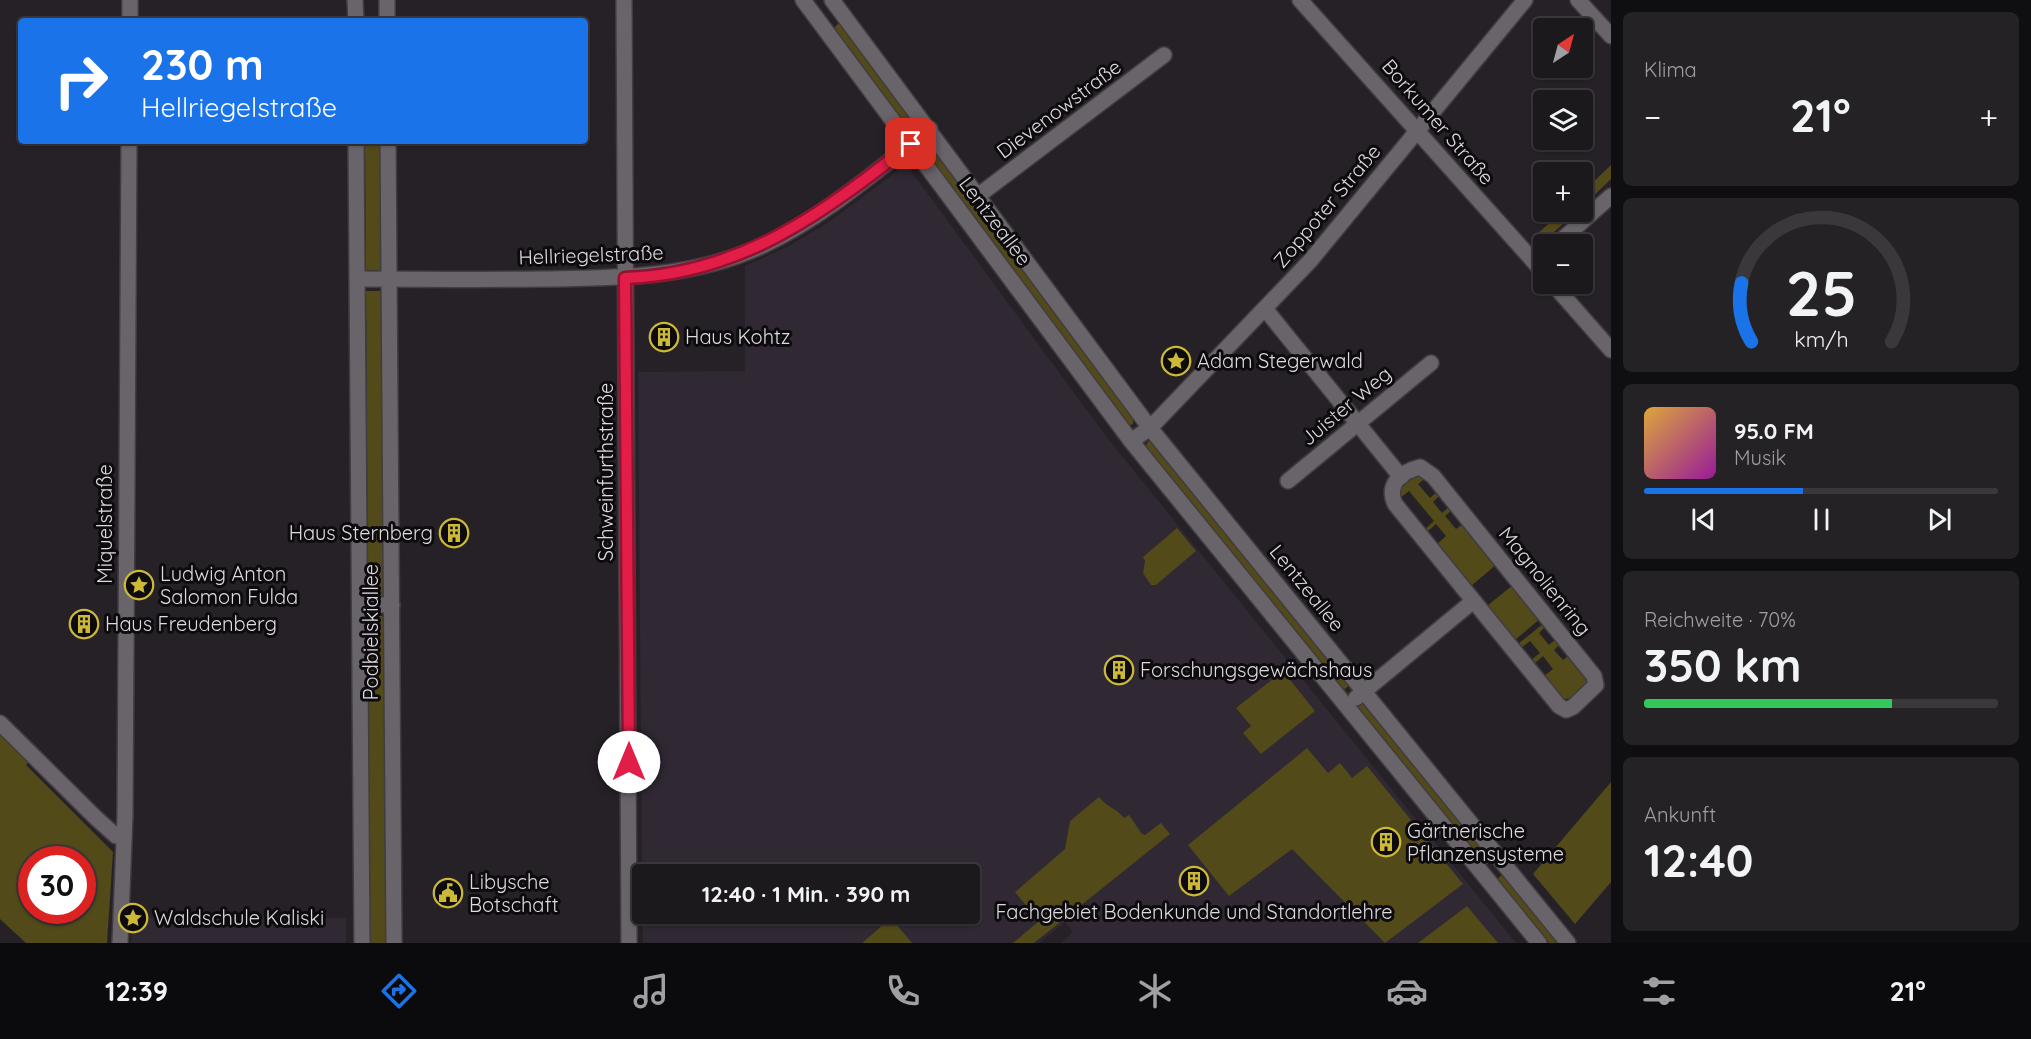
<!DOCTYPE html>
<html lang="de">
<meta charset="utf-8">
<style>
:root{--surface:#1c191d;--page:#252226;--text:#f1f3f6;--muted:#a0a0a4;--line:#3a383b;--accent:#1a73e8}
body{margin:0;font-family:Quicksand,sans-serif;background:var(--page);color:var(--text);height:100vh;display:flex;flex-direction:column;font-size:22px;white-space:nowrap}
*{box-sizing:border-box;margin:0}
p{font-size:20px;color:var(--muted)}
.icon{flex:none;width:33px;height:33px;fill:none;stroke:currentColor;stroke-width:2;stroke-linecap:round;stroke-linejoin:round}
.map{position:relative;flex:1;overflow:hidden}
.panel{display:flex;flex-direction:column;gap:12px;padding:12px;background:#0f0e10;width:420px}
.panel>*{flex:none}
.hud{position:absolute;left:18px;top:18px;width:570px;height:126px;border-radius:6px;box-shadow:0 2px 4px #0004,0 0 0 2px var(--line);background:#1a73e8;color:#fff;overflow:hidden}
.needle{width:39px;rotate:36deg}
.buttons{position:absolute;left:1533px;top:18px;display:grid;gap:12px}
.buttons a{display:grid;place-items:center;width:60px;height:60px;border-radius:6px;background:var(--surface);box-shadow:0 2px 4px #0004,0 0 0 2px var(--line);font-size:30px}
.speed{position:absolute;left:18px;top:846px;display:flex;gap:12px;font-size:30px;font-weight:700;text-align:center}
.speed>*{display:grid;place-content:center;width:78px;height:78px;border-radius:50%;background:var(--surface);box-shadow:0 2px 4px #0004,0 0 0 2px var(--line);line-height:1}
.speed .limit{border:9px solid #d22;background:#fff;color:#111}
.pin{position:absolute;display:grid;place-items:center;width:51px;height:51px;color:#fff;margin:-26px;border-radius:12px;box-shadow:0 3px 9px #0006}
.me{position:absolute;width:66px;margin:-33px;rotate:0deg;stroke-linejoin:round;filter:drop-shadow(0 0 4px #0008)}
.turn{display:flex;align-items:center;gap:21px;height:126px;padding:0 24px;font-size:27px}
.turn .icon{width:78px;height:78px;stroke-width:2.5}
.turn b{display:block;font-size:42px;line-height:51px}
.big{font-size:45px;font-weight:700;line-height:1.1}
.panel .widget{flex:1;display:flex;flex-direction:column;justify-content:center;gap:9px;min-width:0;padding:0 21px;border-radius:9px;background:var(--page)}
.panel .dial{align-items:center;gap:0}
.dial svg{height:156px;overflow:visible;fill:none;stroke:var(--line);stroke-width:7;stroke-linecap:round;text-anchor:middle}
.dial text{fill:var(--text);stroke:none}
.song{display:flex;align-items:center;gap:18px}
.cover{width:72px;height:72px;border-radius:9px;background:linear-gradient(135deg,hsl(40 70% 55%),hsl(300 70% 35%))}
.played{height:6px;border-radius:3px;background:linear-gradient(90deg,var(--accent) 45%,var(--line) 45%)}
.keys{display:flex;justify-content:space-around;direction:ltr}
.heat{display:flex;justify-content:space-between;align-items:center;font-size:33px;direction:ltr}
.charge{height:9px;border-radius:4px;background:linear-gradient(90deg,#34c759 70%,var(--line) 0)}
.trip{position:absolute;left:632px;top:864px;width:348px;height:60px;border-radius:6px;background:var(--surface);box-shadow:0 2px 4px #0004,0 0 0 2px var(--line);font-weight:700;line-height:60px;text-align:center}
.menu{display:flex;height:96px;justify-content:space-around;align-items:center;background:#0b0a0c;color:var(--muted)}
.menu .icon{width:42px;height:42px}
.menu .active{color:var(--accent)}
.menu b{font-size:27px;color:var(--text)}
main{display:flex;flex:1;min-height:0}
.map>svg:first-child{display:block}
.built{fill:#302833}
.green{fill:#524a18;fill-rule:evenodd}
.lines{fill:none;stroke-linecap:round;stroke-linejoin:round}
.minor-casing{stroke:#413c42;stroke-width:18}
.minor{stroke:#69636a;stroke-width:15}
.route-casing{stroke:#92132f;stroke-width:15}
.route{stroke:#e11d48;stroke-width:10}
.labels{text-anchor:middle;stroke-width:6;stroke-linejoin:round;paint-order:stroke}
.street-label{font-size:20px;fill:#dedbdf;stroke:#0d0b0e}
.poi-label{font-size:20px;fill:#dedbdf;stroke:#0d0b0e;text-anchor:start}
</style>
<main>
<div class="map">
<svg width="1611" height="943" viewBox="0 0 1611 943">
<rect width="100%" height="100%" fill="#262127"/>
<!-- built -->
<g class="built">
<polygon points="904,166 908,167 1105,435 1516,943 1061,943 1073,932 1065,922 1039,943 643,943 642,914 969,914 969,874 642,874 638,372 745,371 745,266 785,248 826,224"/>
<polygon points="133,917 346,918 346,943 131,943"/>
</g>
<!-- green -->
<g class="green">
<polygon points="840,22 918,127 916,130 911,131 833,29"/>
<polygon points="929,140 1133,418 1133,424 1127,426 922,147"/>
<polygon points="365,141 380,141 382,270 366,270"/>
<polygon points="1611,165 1611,179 1583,206 1583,192"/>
<polygon points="1562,212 1576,212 1543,242 1537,234"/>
<polygon points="366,291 382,291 385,596 368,596"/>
<polygon points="1148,441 1151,442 1350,685 1342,691 1145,448"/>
<path d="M 1420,474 L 1427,477 L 1418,484 L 1430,498 L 1438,491 L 1441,494 L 1433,502 L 1442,513 L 1450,506 L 1453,509 L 1445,516 L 1456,529 L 1464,523 L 1497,564 L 1471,586 L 1437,544 L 1446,536 L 1436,524 L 1427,532 L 1425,529 L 1434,521 L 1409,491 L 1400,498 L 1399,489 C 1404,482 1411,475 1420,474 Z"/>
<polygon points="1177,528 1196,551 1156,585 1151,585 1143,573 1145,561 1143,557"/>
<polygon points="1513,585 1541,618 1515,640 1487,606"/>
<polygon points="368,616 385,616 387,943 370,943"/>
<polygon points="1544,623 1547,625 1539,633 1549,645 1557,638 1561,643 1554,650 1563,660 1570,654 1590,681 1574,698 1564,699 1544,676 1553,669 1543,656 1534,664 1531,660 1540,653 1530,641 1521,648 1518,644"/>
<polygon points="1283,671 1315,711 1261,754 1243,733 1251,726 1236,708"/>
<polygon points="1361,699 1492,860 1484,867 1353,706"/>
<path d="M 0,732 L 30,760 L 26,765 L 113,852 L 107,943 L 26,943 L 0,919 ZM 32,860 L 82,860 L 82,910 L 32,910 Z"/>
<polygon points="1307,748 1328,773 1340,763 1352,778 1367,766 1463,884 1385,943 1292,849 1229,896 1188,845"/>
<polygon points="1611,782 1611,882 1575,924 1533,874"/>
<path d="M 1099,797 C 1108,808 1116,808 1124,818 L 1129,815 L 1142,834 L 1145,835 L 1161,823 L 1170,834 L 1034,943 L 1013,943 L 1039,921 L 1015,892 L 1065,849 L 1070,821 Z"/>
<polygon points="1503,874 1559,943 1546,943 1495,881"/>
<polygon points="1467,906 1498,943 1418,943"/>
<polygon points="891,918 912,943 862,943"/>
</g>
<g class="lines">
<!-- minor casing -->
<g class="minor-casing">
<g id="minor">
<polyline points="355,0 356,21"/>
<polyline points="387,0 387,21"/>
<polyline points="624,0 629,943"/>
<polyline points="803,0 1131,441 1539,943"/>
<polyline points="832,0 1150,428 1568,943"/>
<polyline points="1300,0 1544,273"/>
<polyline points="1578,0 1611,36"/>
<polyline points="130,21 130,0"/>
<polyline points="356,141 362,943"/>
<polyline points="388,141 394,943"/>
<polyline points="979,195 1164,55"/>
<polyline points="1557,244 1611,196"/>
<path d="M 357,279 C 419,279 481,280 544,279 C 619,278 692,278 762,246 C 824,217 876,171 930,129"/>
<polyline points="1553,284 1611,350"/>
<polyline points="1266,310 1401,477"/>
<polyline points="1131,441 1150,428 1310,261 1525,0"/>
<path d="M 1420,467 L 1433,476 L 1594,676 L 1596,685 L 1573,707 L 1566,710 L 1559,706 L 1395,504 C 1386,484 1401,472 1420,467 Z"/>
<polyline points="1288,481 1431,363"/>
<polyline points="360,605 392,605"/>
<polyline points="1356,698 1472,602"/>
<polyline points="0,723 96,818 116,836 124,836"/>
<polyline points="120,943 125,815 129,141"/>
</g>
</g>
<!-- minor -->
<use href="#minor" class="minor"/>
</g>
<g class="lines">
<!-- route casing -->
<g class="route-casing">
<path id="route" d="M 629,762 L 625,278 C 742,274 823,213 911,144"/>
</g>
<!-- route -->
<use href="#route" class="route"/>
</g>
<!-- icons -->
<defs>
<g id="building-ring" transform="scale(1.5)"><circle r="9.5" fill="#0d0b0e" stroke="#ccb938" stroke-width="1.5"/><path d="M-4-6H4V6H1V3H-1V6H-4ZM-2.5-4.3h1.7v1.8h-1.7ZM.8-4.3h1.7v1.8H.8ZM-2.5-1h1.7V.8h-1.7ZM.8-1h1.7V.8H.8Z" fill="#ccb938"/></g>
<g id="sight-ring" transform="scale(1.5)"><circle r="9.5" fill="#0d0b0e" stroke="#ccb938" stroke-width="1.5"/><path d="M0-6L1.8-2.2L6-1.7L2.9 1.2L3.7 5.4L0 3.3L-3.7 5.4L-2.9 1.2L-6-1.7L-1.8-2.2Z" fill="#ccb938"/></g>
<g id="civic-ring" transform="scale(1.5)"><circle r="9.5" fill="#0d0b0e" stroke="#ccb938" stroke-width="1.5"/><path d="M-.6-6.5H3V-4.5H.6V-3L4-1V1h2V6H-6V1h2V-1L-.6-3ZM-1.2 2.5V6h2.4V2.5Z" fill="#ccb938"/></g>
</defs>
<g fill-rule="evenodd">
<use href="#building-ring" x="664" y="337"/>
<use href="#sight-ring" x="1176" y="361"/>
<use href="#building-ring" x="454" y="533"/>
<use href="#sight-ring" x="139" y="585"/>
<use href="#building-ring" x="84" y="624"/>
<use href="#building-ring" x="1119" y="670"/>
<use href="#building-ring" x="1386" y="842"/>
<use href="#building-ring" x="1194" y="881"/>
<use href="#civic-ring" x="448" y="893"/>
<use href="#sight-ring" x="133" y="918"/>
</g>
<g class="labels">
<!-- street labels -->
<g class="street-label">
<text transform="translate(1059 109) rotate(-37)" y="7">Dievenowstraße</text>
<text transform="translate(1438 122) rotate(49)" y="7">Borkumer Straße</text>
<text transform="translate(1327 206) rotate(-50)" y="7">Zoppoter Straße</text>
<text transform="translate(995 221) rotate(53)" y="7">Lentzeallee</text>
<text transform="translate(591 255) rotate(-2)" y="7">Hellriegelstraße</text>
<text transform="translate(1346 406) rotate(-40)" y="7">Juister Weg</text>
<text transform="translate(606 472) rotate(-90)" y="7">Schweinfurthstraße</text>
<text transform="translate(105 524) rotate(-90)" y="7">Miquelstraße</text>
<text transform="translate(1545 581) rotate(51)" y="7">Magnolienring</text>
<text transform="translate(1307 588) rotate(51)" y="7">Lentzeallee</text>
<text transform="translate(371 632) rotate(-90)" y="7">Podbielskiallee</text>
</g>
<!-- poi labels -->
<g class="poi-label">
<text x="685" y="344">Haus Kohtz</text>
<text x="1197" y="368">Adam Stegerwald</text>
<text x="433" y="540" text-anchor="end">Haus Sternberg</text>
<text x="160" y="581">Ludwig Anton<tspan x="160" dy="23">Salomon Fulda</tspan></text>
<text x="105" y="631">Haus Freudenberg</text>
<text x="1140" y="677">Forschungsgewächshaus</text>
<text x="1407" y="838">Gärtnerische<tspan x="1407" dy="23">Pflanzensysteme</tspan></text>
<text x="469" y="889">Libysche<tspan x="469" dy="23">Botschaft</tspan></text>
<text x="1194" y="919" text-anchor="middle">Fachgebiet Bodenkunde und Standortlehre</text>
<text x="154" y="925">Waldschule Kaliski</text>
</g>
</g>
</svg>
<div class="buttons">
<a><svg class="needle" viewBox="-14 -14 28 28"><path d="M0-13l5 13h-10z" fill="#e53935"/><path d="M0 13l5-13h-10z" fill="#a0a0a4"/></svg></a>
<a><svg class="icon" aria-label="layers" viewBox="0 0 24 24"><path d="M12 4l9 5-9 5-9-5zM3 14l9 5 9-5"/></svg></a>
<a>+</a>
<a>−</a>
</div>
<div class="speed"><div class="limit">30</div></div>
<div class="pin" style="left:911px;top:144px;background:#d93025"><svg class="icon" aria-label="arrive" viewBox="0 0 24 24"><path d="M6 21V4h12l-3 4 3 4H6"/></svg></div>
<svg class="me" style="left:629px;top:762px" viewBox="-20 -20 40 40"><circle r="19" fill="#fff"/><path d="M0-13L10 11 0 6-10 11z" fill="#e11d48"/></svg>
<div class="trip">12:40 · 1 Min. · 390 m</div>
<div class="hud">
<div class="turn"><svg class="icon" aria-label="right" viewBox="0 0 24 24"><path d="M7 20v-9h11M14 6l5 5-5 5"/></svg><div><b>230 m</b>Hellriegelstraße</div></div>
</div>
</div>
<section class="panel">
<div class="widget"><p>Klima</p>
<div class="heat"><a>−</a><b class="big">21°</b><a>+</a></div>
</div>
<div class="widget dial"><svg viewBox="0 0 100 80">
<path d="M14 69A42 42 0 1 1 86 69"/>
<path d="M14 69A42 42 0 0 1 9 39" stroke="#1a73e8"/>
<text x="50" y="56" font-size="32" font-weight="700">25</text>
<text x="50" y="72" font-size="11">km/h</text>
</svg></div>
<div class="widget">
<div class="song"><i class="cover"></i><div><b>95.0 FM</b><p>Musik</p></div></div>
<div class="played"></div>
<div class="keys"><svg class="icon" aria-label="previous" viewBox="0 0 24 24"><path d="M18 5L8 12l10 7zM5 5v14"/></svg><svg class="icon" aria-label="pause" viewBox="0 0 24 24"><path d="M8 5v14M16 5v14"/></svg><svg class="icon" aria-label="next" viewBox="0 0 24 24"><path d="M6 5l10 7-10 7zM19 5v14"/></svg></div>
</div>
<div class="widget"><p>Reichweite · 70%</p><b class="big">350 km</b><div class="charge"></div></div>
<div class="widget"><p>Ankunft</p><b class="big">12:40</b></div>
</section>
</main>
<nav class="menu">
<b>12:39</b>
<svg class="icon active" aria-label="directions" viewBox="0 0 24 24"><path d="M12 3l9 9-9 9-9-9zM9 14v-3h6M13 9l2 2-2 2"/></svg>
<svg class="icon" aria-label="music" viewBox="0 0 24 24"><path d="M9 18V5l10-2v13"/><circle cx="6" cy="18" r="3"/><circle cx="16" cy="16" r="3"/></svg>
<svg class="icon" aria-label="phone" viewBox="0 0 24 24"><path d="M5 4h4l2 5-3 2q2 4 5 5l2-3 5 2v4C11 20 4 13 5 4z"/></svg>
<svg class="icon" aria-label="climate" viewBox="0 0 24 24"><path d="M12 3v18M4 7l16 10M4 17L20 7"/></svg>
<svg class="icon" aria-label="car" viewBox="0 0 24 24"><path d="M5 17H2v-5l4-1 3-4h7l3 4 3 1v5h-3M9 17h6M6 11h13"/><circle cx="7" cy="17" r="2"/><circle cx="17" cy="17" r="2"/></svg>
<svg class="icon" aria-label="filters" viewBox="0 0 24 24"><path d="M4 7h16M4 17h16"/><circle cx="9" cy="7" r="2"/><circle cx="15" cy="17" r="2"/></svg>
<b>21°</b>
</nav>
